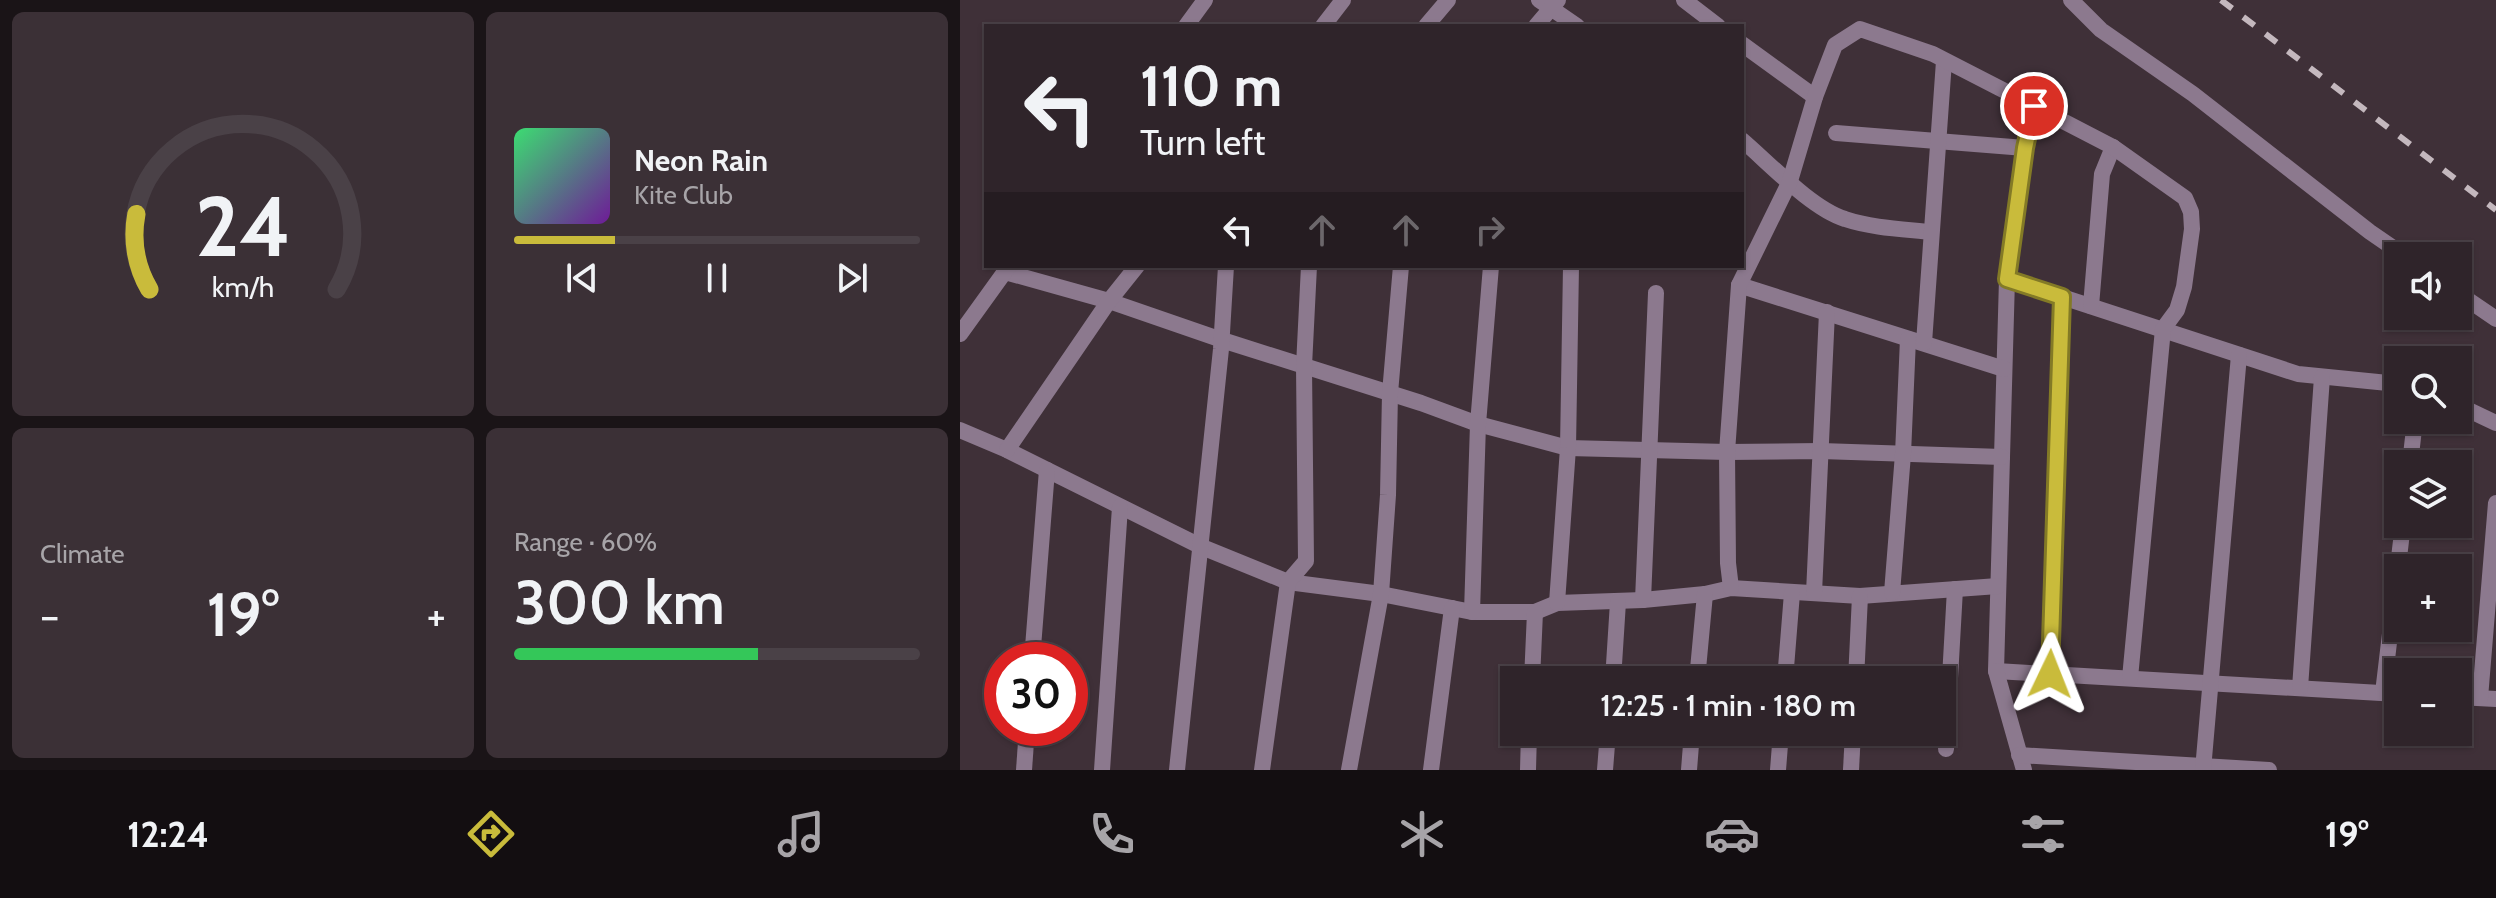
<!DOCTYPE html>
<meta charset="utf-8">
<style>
:root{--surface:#2f242a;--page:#3b3036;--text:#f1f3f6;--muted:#a7a4a8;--line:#4a4147;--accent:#c9bb3b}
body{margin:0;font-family:Cabin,sans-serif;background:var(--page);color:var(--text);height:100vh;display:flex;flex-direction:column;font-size:30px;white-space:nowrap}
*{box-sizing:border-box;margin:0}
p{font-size:26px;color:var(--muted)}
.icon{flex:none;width:44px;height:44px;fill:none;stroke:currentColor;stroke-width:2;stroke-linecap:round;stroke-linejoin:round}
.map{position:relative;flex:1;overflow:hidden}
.side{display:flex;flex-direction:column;gap:12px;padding:12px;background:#1a1417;width:960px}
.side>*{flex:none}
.top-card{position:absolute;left:24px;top:24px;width:760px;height:244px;border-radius:0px;box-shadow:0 2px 6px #0004,0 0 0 2px var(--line);background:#2f242a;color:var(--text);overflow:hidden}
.fabs{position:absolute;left:1424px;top:242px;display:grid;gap:16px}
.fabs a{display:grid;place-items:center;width:88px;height:88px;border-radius:0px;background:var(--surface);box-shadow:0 2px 6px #0004,0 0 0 2px var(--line);font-size:40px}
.speed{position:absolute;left:24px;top:642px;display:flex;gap:16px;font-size:40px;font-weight:700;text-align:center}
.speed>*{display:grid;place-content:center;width:104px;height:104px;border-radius:50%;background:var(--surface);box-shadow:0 2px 6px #0004,0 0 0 2px var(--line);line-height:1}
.speed .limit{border:12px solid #d22;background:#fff;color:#111}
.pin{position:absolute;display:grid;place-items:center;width:68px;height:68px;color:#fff;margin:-34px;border:4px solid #fff;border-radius:50%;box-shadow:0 2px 8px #0007}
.me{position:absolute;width:88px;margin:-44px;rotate:2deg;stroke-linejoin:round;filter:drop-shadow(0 0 6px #0008)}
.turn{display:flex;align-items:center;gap:28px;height:168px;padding:0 24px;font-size:36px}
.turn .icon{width:104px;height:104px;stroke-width:2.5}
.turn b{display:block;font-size:56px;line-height:68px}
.lanes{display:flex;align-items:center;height:76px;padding:0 24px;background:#0003;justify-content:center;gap:40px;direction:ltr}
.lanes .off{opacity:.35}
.big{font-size:60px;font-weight:600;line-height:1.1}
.side .card{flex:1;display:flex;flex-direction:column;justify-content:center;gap:12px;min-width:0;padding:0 28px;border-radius:12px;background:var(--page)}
.side .dial{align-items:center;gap:0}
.dial svg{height:208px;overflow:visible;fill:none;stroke:var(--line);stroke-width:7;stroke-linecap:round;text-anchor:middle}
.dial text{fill:var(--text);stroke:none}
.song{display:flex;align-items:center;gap:24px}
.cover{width:96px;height:96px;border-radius:12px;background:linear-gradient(135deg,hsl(140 70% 55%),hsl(280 70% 35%))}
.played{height:8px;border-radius:4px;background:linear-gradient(90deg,var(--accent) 25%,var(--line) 25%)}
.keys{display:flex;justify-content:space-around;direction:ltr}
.heat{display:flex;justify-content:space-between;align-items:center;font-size:44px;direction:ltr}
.charge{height:12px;border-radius:6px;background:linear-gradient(90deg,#34c759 60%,var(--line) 0)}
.side .tiles{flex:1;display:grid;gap:12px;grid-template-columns:repeat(2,1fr)}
.trip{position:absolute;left:540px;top:666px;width:456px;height:80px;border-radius:0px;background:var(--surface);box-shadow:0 2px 6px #0004,0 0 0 2px var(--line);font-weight:600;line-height:80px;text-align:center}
.tabs{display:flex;height:128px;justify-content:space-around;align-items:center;background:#130e11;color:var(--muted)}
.tabs .icon{width:56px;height:56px}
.tabs .current{color:var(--accent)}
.tabs b{font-size:36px;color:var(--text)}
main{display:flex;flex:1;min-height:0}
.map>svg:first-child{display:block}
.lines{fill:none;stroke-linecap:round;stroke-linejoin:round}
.street{stroke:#8c798e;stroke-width:16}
.rail{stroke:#c4b8be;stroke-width:6;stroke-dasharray:14 14;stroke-linecap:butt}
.route-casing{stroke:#837a26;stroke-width:20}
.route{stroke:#c9bb3b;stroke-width:14}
</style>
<main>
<section class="side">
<div class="tiles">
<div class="card dial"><svg viewBox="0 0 100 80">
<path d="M14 69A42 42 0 1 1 86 69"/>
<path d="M14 69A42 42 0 0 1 9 40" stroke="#c9bb3b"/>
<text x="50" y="56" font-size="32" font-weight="700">24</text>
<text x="50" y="72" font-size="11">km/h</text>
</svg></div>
<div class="card">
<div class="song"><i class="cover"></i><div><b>Neon Rain</b><p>Kite Club</p></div></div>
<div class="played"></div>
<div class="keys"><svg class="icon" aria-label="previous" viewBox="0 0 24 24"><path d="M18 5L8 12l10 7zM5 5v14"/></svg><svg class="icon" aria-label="pause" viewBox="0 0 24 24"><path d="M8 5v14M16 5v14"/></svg><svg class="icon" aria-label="next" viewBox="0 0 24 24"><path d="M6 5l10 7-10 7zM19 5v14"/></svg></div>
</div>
<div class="card"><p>Climate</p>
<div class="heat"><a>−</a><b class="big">19°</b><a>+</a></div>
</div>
<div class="card"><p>Range · 60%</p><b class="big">300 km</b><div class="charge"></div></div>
</div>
</section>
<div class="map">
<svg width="1536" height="770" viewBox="0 0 1536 770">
<rect width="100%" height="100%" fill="#3f3038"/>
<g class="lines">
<!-- street -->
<g class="street">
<polyline points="579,0 617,26"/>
<polyline points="724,0 758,26"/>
<polyline points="1111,0 1141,30 1233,94 1410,232 1445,256"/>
<polyline points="226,26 245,0"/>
<polyline points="363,26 383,0"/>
<polyline points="466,26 488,0"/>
<polyline points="576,26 598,0"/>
<polyline points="782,44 855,97"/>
<polyline points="1074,106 1065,148 1047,279 1036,671 1438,694"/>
<polyline points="876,133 1065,148"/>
<path d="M 782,140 C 809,163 852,209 885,219 C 912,228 942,229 971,232"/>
<polyline points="45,272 149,301 262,340 461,403 518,424 608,448 767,452 861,451 1042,457"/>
<polyline points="1047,279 1338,374 1438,384"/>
<polyline points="779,285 1044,369"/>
<polyline points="1498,293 1536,319"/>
<polyline points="1131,306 1142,174 1153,147"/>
<polyline points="0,334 49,266"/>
<polyline points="964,343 984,61"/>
<polyline points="1498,405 1536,423"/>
<polyline points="0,430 47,450 242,547 328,582 421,594 512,612 575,612 597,603 683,600 745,594 771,588 900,596 1038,586"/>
<polyline points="47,450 149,301 177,266"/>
<polyline points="1450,464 1455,420"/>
<polyline points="771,588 768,563 767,452 779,285 830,181 855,97 875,45 900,29 973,54 1074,106 1153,147 1225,198 1231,212 1232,229 1224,287 1217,310 1203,329 1170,678"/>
<polyline points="854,593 867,312"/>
<polyline points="932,593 943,454 948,339"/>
<polyline points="683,600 696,293"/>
<polyline points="597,603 608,448 611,266"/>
<polyline points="512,612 518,424 531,266"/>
<polyline points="72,660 87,470"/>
<polyline points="1036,671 1064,770"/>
<polyline points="1090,674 1102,297"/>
<polyline points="572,680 575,612"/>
<polyline points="653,680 658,602"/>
<polyline points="737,680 745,594"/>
<polyline points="825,680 832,593"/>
<polyline points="896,680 900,596"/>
<polyline points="1340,688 1362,377"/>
<polyline points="1423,693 1443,524"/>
<polyline points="1498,697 1536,699"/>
<polyline points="1520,698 1536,503"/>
<polyline points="986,749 995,589"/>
<polyline points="1059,755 1309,770"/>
<polyline points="64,770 67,728"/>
<polyline points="142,770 160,507"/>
<polyline points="217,770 261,349 266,266"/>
<polyline points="302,770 328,582 346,561 344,366 349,266"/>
<polyline points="389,770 421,594 428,495 430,393 441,266"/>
<polyline points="471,770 492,608"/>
<polyline points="568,770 569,732"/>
<polyline points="645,770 648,732"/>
<polyline points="729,770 732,732"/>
<polyline points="818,770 821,732"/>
<polyline points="891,770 893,732"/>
<polyline points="1243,770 1279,355"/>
</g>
<!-- rail -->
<polyline class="rail" points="1261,0 1536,210"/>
</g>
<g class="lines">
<!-- route casing -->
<g class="route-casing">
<polyline id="route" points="1074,106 1065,148 1047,279 1102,297 1090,674"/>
</g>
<!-- route -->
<use href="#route" class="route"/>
</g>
</svg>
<div class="fabs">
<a><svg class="icon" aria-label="sound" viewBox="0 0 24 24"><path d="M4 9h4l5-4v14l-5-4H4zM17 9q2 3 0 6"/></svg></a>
<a><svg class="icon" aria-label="search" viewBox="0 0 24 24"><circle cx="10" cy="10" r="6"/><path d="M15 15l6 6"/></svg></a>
<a><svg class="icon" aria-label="layers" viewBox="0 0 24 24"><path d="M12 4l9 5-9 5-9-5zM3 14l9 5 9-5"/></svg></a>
<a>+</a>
<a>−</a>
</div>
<div class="speed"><div class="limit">30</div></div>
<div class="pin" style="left:1074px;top:106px;background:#d93025"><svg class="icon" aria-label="arrive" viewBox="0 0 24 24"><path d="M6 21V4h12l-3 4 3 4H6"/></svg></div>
<svg class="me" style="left:1090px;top:674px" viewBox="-20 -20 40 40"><path d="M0-17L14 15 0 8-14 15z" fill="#c9bb3b" stroke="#fff" stroke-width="4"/></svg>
<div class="trip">12:25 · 1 min · 180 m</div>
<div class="top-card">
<div class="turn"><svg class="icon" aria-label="left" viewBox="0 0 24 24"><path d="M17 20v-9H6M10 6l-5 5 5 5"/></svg><div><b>110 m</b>Turn left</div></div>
<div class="lanes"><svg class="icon" aria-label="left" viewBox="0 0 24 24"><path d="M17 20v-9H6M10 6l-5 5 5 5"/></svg><svg class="icon off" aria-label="ahead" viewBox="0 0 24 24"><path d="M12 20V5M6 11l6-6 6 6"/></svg><svg class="icon off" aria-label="ahead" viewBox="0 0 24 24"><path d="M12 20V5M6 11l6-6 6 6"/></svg><svg class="icon off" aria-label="right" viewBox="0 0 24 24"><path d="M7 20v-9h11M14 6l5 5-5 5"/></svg></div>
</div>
</div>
</main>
<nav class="tabs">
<b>12:24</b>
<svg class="icon current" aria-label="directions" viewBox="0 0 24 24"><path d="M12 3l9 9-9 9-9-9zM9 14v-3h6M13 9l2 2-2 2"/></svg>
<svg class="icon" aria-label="music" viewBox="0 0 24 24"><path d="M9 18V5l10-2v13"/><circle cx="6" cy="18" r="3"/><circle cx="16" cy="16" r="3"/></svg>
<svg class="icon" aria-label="phone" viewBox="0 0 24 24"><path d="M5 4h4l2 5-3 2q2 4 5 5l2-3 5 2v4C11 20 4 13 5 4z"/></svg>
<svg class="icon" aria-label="climate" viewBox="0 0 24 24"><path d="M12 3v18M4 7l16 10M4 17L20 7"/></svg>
<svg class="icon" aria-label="car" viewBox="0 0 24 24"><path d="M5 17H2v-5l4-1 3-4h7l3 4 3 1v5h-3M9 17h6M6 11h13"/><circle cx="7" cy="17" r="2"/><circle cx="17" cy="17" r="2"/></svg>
<svg class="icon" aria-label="filters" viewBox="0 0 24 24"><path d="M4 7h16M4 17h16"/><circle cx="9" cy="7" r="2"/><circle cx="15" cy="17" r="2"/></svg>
<b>19°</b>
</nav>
